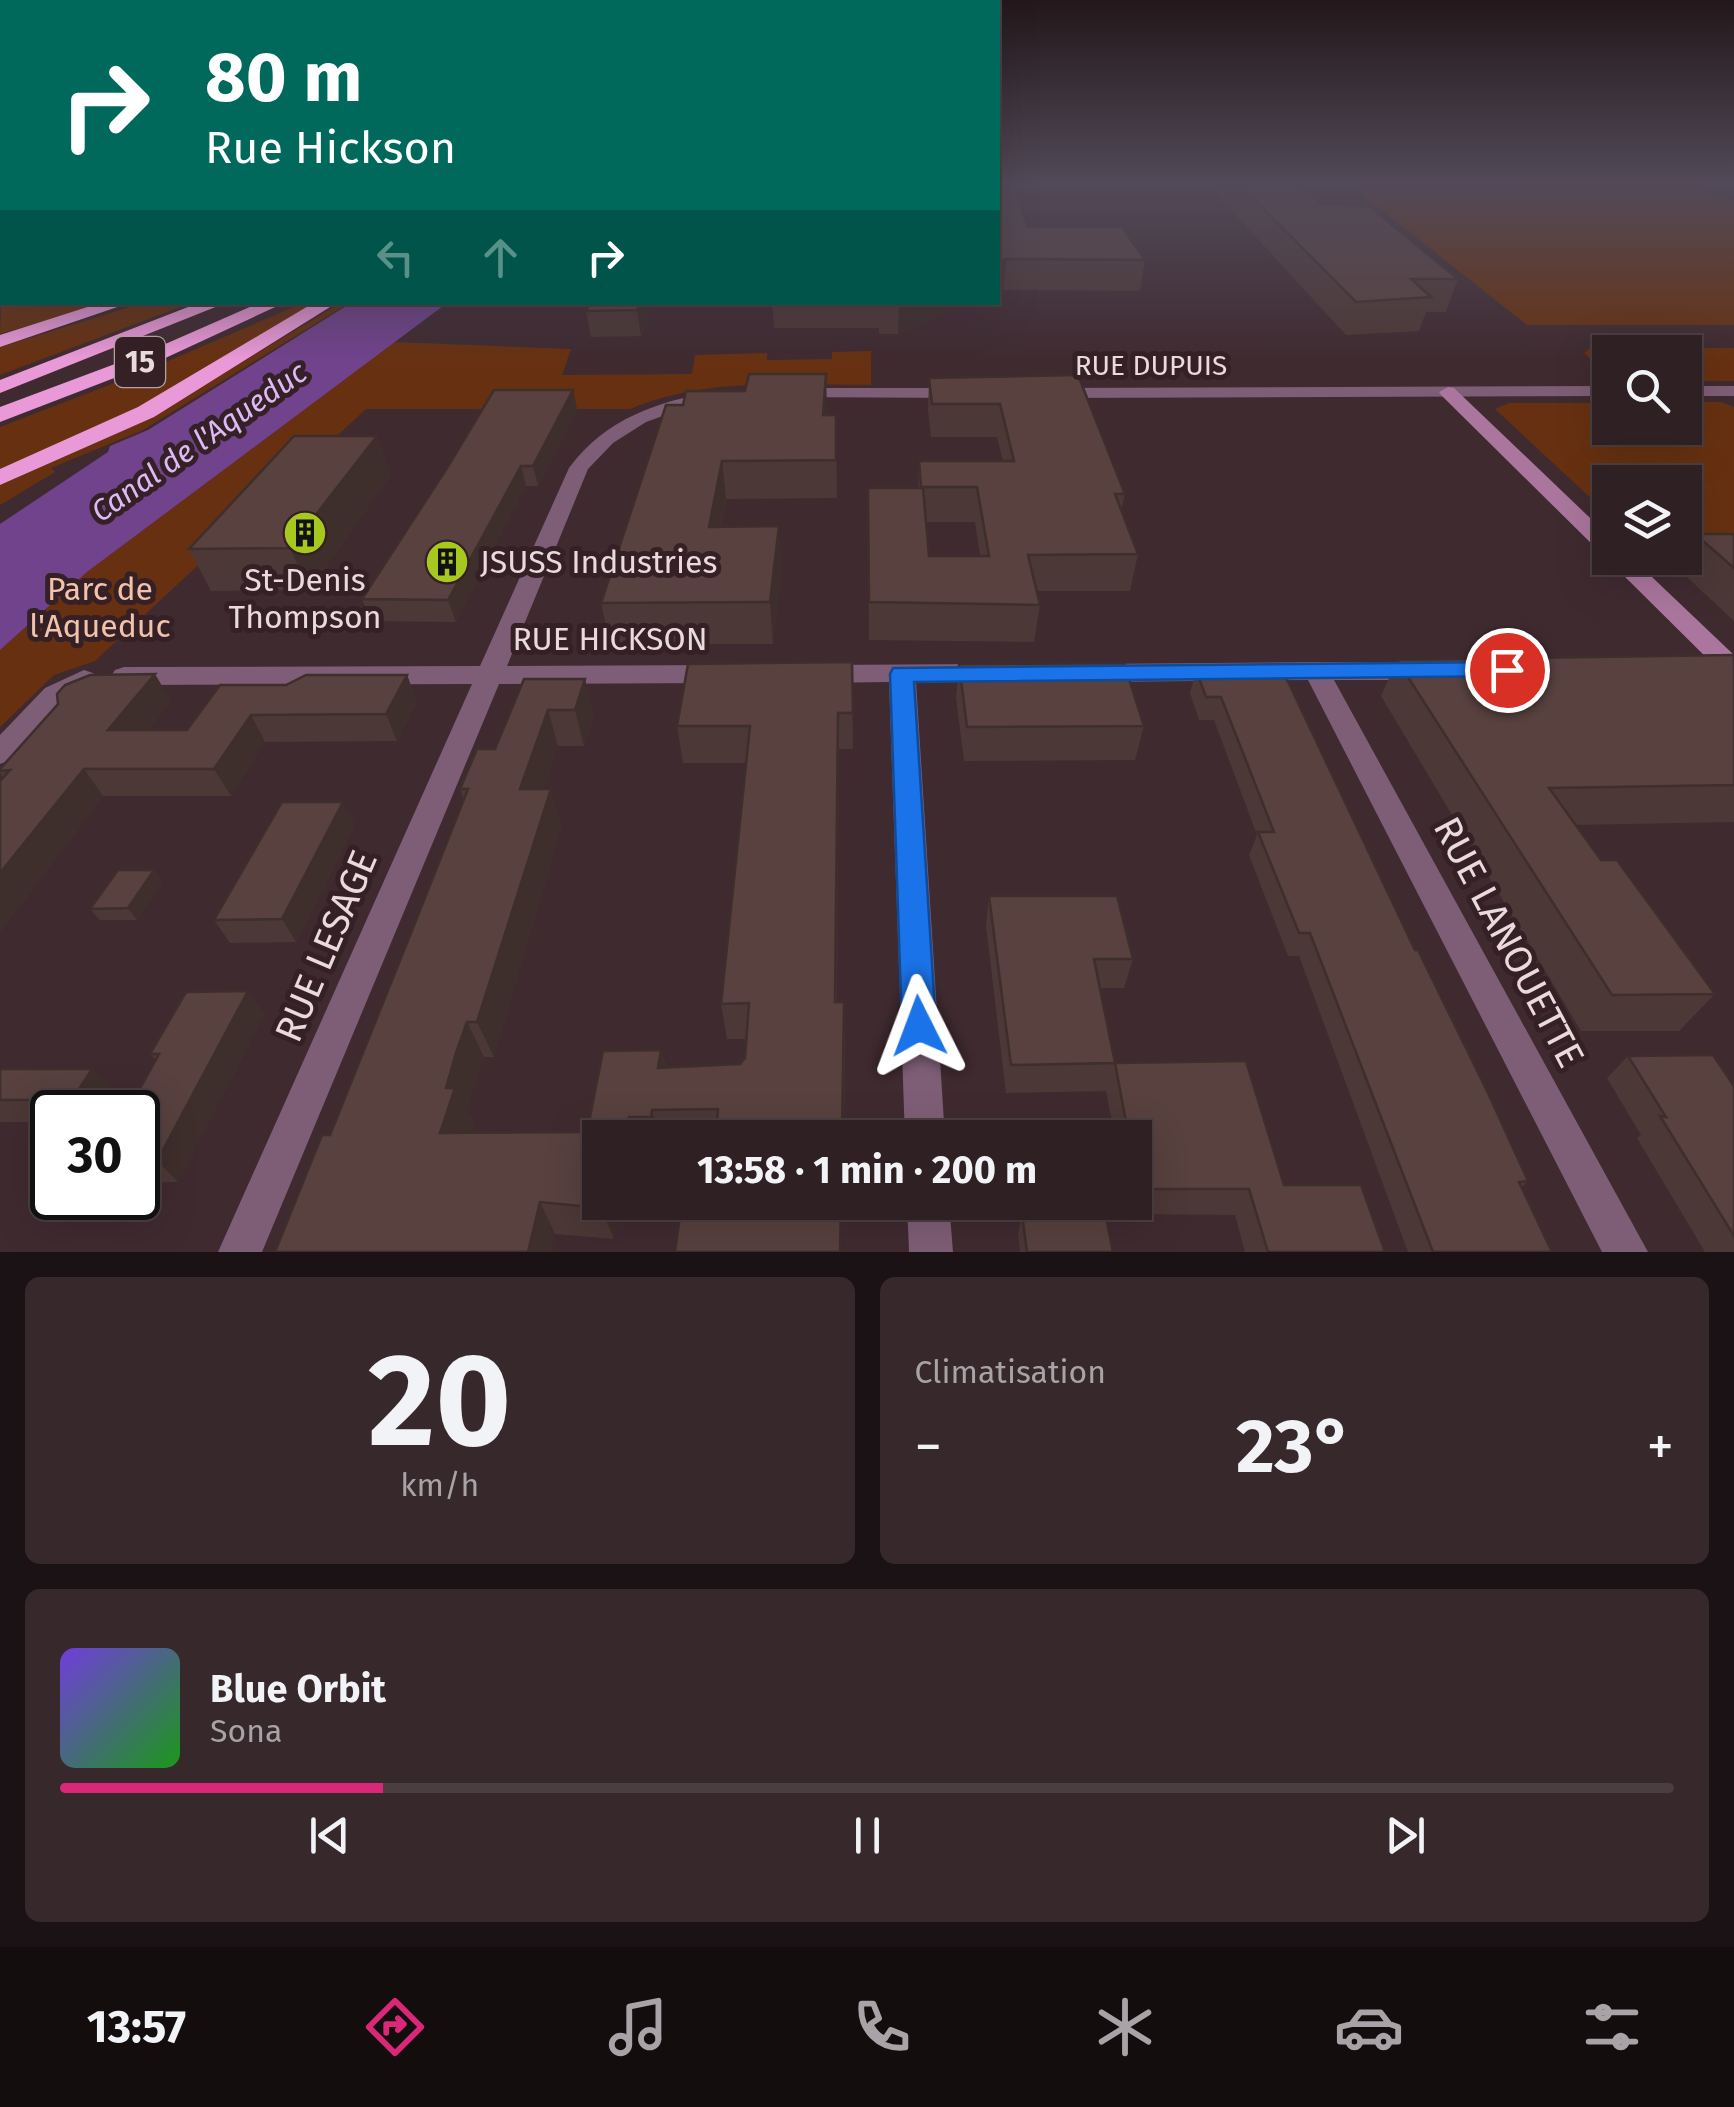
<!DOCTYPE html>
<html lang="fr">
<meta charset="utf-8">
<style>
:root{--surface:#2f2024;--page:#37282c;--text:#f1f3f6;--muted:#a7a3a6;--line:#4a3e41;--accent:#db2777}
body{margin:0;font-family:"Fira Sans",sans-serif;background:var(--page);color:var(--text);height:100vh;display:flex;flex-direction:column;font-size:38px;white-space:nowrap}
*{box-sizing:border-box;margin:0}
p{font-size:32px;color:var(--muted)}
.icon{flex:none;width:55px;height:55px;fill:none;stroke:currentColor;stroke-width:2;stroke-linecap:round;stroke-linejoin:round}
.map{position:relative;height:1252px;overflow:hidden}
.details{display:flex;flex-direction:column;gap:25px;padding:25px;background:#1a1214;flex:1}
.details>*{flex:none}
.banner{position:absolute;left:0px;top:0px;width:1000px;height:305px;box-shadow:0 10px 40px #0002,0 0 0 2px var(--line);background:#00695c;color:#fff;overflow:hidden}
.fabs{position:absolute;left:1592px;top:335px;display:grid;gap:20px}
.fabs a{display:grid;place-items:center;width:110px;height:110px;border-radius:0px;background:var(--surface);box-shadow:0 10px 40px #0002,0 0 0 2px var(--line);font-size:50px}
.speed{position:absolute;left:30px;top:1090px;display:flex;gap:20px;font-size:50px;font-weight:700;text-align:center}
.speed>*{display:grid;place-content:center;width:130px;height:130px;border-radius:50%;background:var(--surface);box-shadow:0 10px 40px #0002,0 0 0 2px var(--line);line-height:1}
.speed .limit{border:5px solid #111;border-radius:15px;background:#fff;color:#111}
.pin{position:absolute;display:grid;place-items:center;width:85px;height:85px;color:#fff;margin:-42px;border:5px solid #fff;border-radius:50%;box-shadow:0 2px 10px #0007}
.me{position:absolute;width:110px;margin:-55px;rotate:357deg;stroke-linejoin:round;filter:drop-shadow(0 0 8px #0008)}
.turn{display:flex;align-items:center;gap:35px;height:210px;padding:0 40px;font-size:45px}
.turn .icon{width:130px;height:130px;stroke-width:2.5}
.turn b{display:block;font-size:70px;line-height:85px}
.lanes{display:flex;align-items:center;height:95px;padding:0 40px;background:#0003;justify-content:center;gap:50px;direction:ltr}
.lanes .off{opacity:.35}
.big{font-size:75px;font-weight:700;line-height:1.1}
.details .tile{flex:1;display:flex;flex-direction:column;justify-content:center;gap:15px;min-width:0;padding:0 35px;border-radius:15px;background:var(--page)}
.details .dial{align-items:center;gap:0}
.dial b{font-size:130px;line-height:1}
.song{display:flex;align-items:center;gap:30px}
.cover{width:120px;height:120px;border-radius:15px;background:linear-gradient(135deg,hsl(260 70% 55%),hsl(120 70% 35%))}
.played{height:10px;border-radius:5px;background:linear-gradient(90deg,var(--accent) 20%,var(--line) 20%)}
.keys{display:flex;justify-content:space-around;direction:ltr}
.heat{display:flex;justify-content:space-between;align-items:center;font-size:55px;direction:ltr}
.details .tiles{flex:1;display:grid;gap:25px;grid-template-columns:1fr 1fr}
.tile:last-child{grid-column:span 2}
.trip{position:absolute;left:582px;top:1120px;width:570px;height:100px;border-radius:0px;background:var(--surface);box-shadow:0 10px 40px #0002,0 0 0 2px var(--line);font-weight:700;line-height:100px;text-align:center}
.tab-bar{display:flex;height:160px;justify-content:space-around;align-items:center;background:#130d0e;color:var(--muted)}
.tab-bar .icon{width:70px;height:70px}
.tab-bar .on{color:var(--accent)}
.tab-bar b{font-size:45px;color:var(--text)}
.map>svg:first-child{display:block}
.green{fill:#673111}
.water{fill:#70438c}
.lines{fill:none;stroke-linecap:round;stroke-linejoin:round}
.street{fill:#7e5e76;fill-rule:evenodd}
.secondary{fill:#aa769d;fill-rule:evenodd}
.highway{fill:#e999d7;fill-rule:evenodd}
.wall{fill:#4c3836;fill-rule:evenodd}
.shaded-wall{fill:#3e2e2c}
.building{fill:#58413f;stroke:#3e2e2c;stroke-width:2.5}
.route{fill:#1a73e8;stroke:#114b97;stroke-width:2.5}
.labels{text-anchor:middle;stroke-width:10;stroke-linejoin:round;paint-order:stroke}
.far-street-label{font-size:28px;fill:#e9dade;stroke:#352026}
.shield{fill:#352026;stroke:#b3a2a7;stroke-width:2.5}
.shield-label{font-size:30px;font-weight:bold;fill:#e9dade}
.far-water-label{font-size:30px;font-style:italic;fill:#ddb9f6;stroke:#352026}
.poi-label{font-size:32px;fill:#e9dade;stroke:#352026;text-anchor:start}
.park-label{font-size:32px;fill:#f1c3ac;stroke:#352026}
.street-label{font-size:32px;fill:#e9dade;stroke:#352026}
.near-street-label{font-size:38px;fill:#e9dade;stroke:#352026}
</style>
<div class="map">
<svg width="1734" height="1252" viewBox="0 0 1734 1252">
<rect width="100%" height="100%" fill="#3f2a30"/>
<!-- green -->
<g class="green">
<polygon points="1350,185 1693,185 1734,204 1734,325 1527,325"/>
<polygon points="2,292 2,302 104,303 0,334"/>
<polygon points="143,303 191,303 0,375 0,347"/>
<polygon points="303,303 318,303 152,401 0,471 0,427 138,374"/>
<polygon points="341,303 349,303 143,430 51,468 55,472 0,505 0,484 169,406"/>
<path d="M 394,342 L 571,349 L 562,375 L 692,374 L 695,355 L 767,353 L 767,360 L 832,359 L 832,352 L 871,351 L 871,385 C 791,385 705,377 630,409 L 366,409 L 95,661 L 54,675 L 0,727 L 0,650 L 87,572 Z"/>
<polygon points="1590,348 1734,348 1734,381 1685,381 1685,352 1610,352 1610,375 1584,353"/>
<polygon points="1685,402 1721,402 1734,407 1734,558 1654,558 1685,558 1685,482 1610,482 1610,516 1495,409 1509,403 1610,403 1610,428 1685,428"/>
</g>
<!-- water -->
<polygon class="water" points="351,303 447,303 87,572 0,650 0,524 108,452 110,446 148,430"/>
<g class="lines">
<!-- street -->
<g class="street">
<rect x="0" y="283" width="2" height="8"/>
<polygon points="1610,386 1610,396 1052,398 1043,393 1052,388"/>
<rect x="1685" y="386" width="49" height="10"/>
<polygon points="792,388 962,388 971,393 962,398 786,397 783,393"/>
<path d="M 717,392 L 726,397 L 723,401 L 682,409 L 646,422 L 613,443 L 588,469 L 507,666 L 719,665 L 728,668 L 732,674 L 728,680 L 719,683 L 499,684 L 262,1252 L 218,1252 L 472,684 L 124,685 L 115,682 L 111,676 L 115,670 L 124,667 L 480,666 L 569,468 C 605,419 659,400 717,392 Z"/>
<polygon points="1316,662 1424,662 1433,665 1437,671 1433,677 1424,680 1334,680 1648,1252 1602,1252 1308,680 1094,682 1085,679 1081,673 1085,667 1094,664"/>
<polygon points="989,664 998,667 1002,673 998,679 916,682 945,1138 905,1138 889,682 819,683 810,680 806,674 810,668 819,665"/>
<polygon points="84,670 93,673 97,679 65,702 10,760 0,764 0,735 45,688"/>
<polygon points="907,1202 949,1202 953,1252 909,1252"/>
</g>
<!-- secondary -->
<polygon class="secondary" points="1448,387 1454,388 1610,537 1610,558 1632,558 1734,655 1734,679 1725,676 1611,563 1609,556 1602,554 1442,396 1439,392"/>
<!-- highway -->
<g class="highway">
<polygon points="103,302 132,302 0,347 0,335"/>
<polygon points="201,302 228,302 0,393 0,380"/>
<polygon points="261,302 286,302 161,360 0,422 0,407 147,352"/>
<polygon points="315,302 338,302 154,417 0,485 0,469 138,407"/>
</g>
</g>
<!-- wall -->
<g class="wall">
<polygon points="998,185 1028,227 1145,260 1140,291 1003,290"/>
<polygon points="1208,185 1315,185 1299,185 1323,205 1458,279 1446,312 1426,312 1419,331 1346,335"/>
<polygon points="590,302 653,302 641,336 591,337 586,311"/>
<polygon points="772,302 973,302 898,334 879,334 879,328 774,328"/>
<path d="M 1078,375 L 1125,494 L 1121,511 L 1138,554 L 1130,591 L 1037,591 L 1040,605 L 1034,642 L 869,640 L 868,488 L 918,488 L 919,461 L 1003,461 L 997,437 L 931,437 L 928,410 L 929,378 ZM 926,522 L 975,522 L 980,556 L 929,556 Z"/>
<polygon points="573,390 577,409 538,486 526,486 456,622 370,621 362,599"/>
<polygon points="683,405 836,415 837,498 726,499 721,527 782,566 773,644 610,644 601,603"/>
<polygon points="377,436 391,475 309,590 211,591 189,549"/>
<polygon points="1695,534 1734,534 1734,621 1675,566 1680,558 1685,558 1685,549"/>
<polygon points="1734,655 1734,822 1575,825 1601,860 1715,994 1679,1031 1581,1031 1381,696 1397,660"/>
<polygon points="852,662 853,749 839,749 837,1002 845,1037 844,1138 600,1138 614,1239 555,1234 330,1135 464,799 460,789 495,749 524,679 594,715 584,746 558,746 544,789 562,825 494,1057 484,1057 474,1088 467,1111 474,1122 470,1133 587,1132 661,1050 666,1067 740,1064 745,1058 746,1039 727,1039 721,1004 746,763 683,763 677,726"/>
<polygon points="959,664 1144,726 1135,760 964,761 956,698"/>
<polygon points="1196,670 1283,671 1415,950 1528,1181 1522,1187 1552,1252 1408,1252 1299,956 1288,956 1249,855 1257,835 1214,720 1199,720 1190,693"/>
<polygon points="407,675 417,702 397,741 265,742 231,796 103,796 0,932 0,781 3,778 0,773 0,769 58,704 171,701 148,730 187,730 286,685"/>
<polygon points="343,802 355,825 296,942 230,943 214,920"/>
<polygon points="154,870 162,882 137,920 100,920 90,909"/>
<polygon points="989,896 1133,959 1124,988 1100,988 1115,1063 1284,1185 1385,1252 1245,1252 1235,1215 1129,1214 1127,1202 1135,1202 1135,1138 1115,1138 1106,1091 1006,1093 986,926"/>
<polygon points="265,1014 178,1182 138,1182 138,1112 156,1061 150,1054"/>
<polygon points="1628,1056 1734,1086 1734,1252 1705,1252 1637,1138 1641,1135 1607,1078"/>
<polygon points="0,1069 92,1069 113,1091 101,1112 52,1112 52,1122 0,1122"/>
<polygon points="1022,1214 1113,1252 1020,1252 1018,1234"/>
</g>
<!-- shaded-wall -->
<g class="shaded-wall">
<polygon points="1006,259 1003,290 998,292 998,262"/>
<polygon points="640,302 653,302 641,336 637,310"/>
<polygon points="899,302 973,302 898,334"/>
<polygon points="826,374 827,409 824,452 823,415"/>
<polygon points="573,390 577,409 538,486 533,466"/>
<polygon points="377,436 391,475 309,590 290,548"/>
<polygon points="722,461 726,499 713,567 709,527"/>
<polygon points="521,466 526,486 456,622 448,600"/>
<polygon points="779,526 782,566 773,644 770,602"/>
<polygon points="155,674 171,701 127,757 108,730"/>
<polygon points="407,675 417,702 397,741 386,714"/>
<polygon points="585,679 594,715 584,746 575,710"/>
<polygon points="548,710 558,746 532,825 520,789"/>
<polygon points="838,713 839,749 836,1037 835,1002"/>
<polygon points="251,715 265,742 231,796 214,769"/>
<polygon points="84,769 103,796 0,932 0,873"/>
<polygon points="551,789 562,825 494,1057 477,1022"/>
<polygon points="343,802 355,825 296,942 282,919"/>
<polygon points="154,870 162,882 137,920 128,908"/>
<polygon points="248,991 265,1014 178,1182 157,1161"/>
<polygon points="844,1002 844,1138 842,1138"/>
<polygon points="467,1022 484,1057 467,1111 474,1122 460,1166 440,1133 446,1088"/>
<polygon points="661,1050 670,1084 658,1068"/>
<polygon points="92,1069 113,1091 101,1112 85,1112 72,1100"/>
<polygon points="652,1110 660,1138 657,1138 651,1117"/>
<polygon points="629,1117 636,1138 623,1138"/>
<polygon points="540,1202 555,1234 551,1252 528,1252"/>
<polygon points="603,1202 625,1202 614,1239 601,1208"/>
<polygon points="841,1202 843,1202 842,1252 840,1252"/>
</g>
<!-- building -->
<g class="building">
<polygon points="998,185 1014,185 1028,227 1122,227 1145,260 1006,259 998,262"/>
<polygon points="1240,185 1299,185 1323,205 1369,206 1458,279 1411,279 1431,297 1356,302"/>
<polygon points="590,302 640,302 637,310 586,311"/>
<polygon points="749,374 826,374 823,415 836,415 836,460 722,461 709,527 779,526 770,602 601,603 666,405 683,405 686,391 745,391"/>
<polygon points="1078,375 1125,494 1115,494 1138,554 1028,555 1040,605 869,602 868,488 923,488 929,556 989,556 977,487 921,487 919,461 1014,461 1000,404 932,404 929,378"/>
<polygon points="494,390 573,390 533,466 521,466 448,600 362,599 447,468"/>
<polygon points="294,436 377,436 290,548 189,549"/>
<polygon points="1695,534 1734,534 1734,568"/>
<polygon points="1734,655 1734,785 1549,788 1601,860 1617,860 1715,994 1612,995 1397,660"/>
<polygon points="852,662 853,713 838,713 835,1002 844,1002 842,1138 716,1138 718,1109 652,1110 651,1117 629,1117 623,1138 600,1138 600,1202 603,1202 601,1208 540,1202 528,1252 275,1252 322,1135 330,1135 413,928 468,789 460,789 477,749 495,749 524,679 585,679 575,710 548,710 520,789 551,789 477,1022 467,1022 456,1053 446,1088 455,1088 440,1133 587,1132 603,1051 661,1050 658,1068 740,1064 745,1058 749,1003 721,1004 750,726 677,726 688,664"/>
<polygon points="1124,663 1144,726 967,727 959,664"/>
<polygon points="1196,670 1283,671 1415,950 1418,950 1488,1093 1528,1181 1519,1182 1552,1252 1433,1252 1310,933 1299,933 1258,832 1274,832 1221,697 1206,697"/>
<polygon points="155,674 108,730 187,730 220,685 286,685 306,675 407,675 386,714 251,715 214,769 84,769 0,873 0,781 10,770 0,771 0,769 58,704 57,694 65,685 90,675"/>
<polygon points="282,802 343,802 282,919 214,920"/>
<polygon points="118,870 154,870 128,908 90,909"/>
<polygon points="989,896 1117,896 1133,959 1094,959 1115,1063 1011,1065"/>
<polygon points="248,991 157,1161 138,1161 138,1112 127,1112 159,1054 150,1054 186,992"/>
<polygon points="1713,1055 1734,1086 1734,1236 1660,1116 1666,1117 1628,1056"/>
<polygon points="1246,1061 1284,1185 1361,1185 1385,1252 1268,1252 1249,1189 1139,1189 1135,1167 1135,1138 1129,1138 1115,1063"/>
<polygon points="0,1069 92,1069 72,1100 0,1100"/>
<polygon points="696,1202 841,1202 840,1252 675,1252 680,1216"/>
<polygon points="1105,1212 1113,1252 1027,1252 1022,1214"/>
</g>
<!-- sky -->
<linearGradient id="sky" x2="0" y2="1"><stop stop-color="#23171a"/><stop offset="0.51" stop-color="#524a59"/><stop offset="1" stop-color="#524a59" stop-opacity="0"/></linearGradient>
<rect width="1734" height="361" fill="url(#sky)"/>
<!-- route -->
<polygon class="route" points="1507,662 1515,665 1519,670 1515,676 914,682 936,1026 931,1038 919,1042 907,1038 902,1026 890,674 893,668"/>
<!-- icons -->
<defs>
<g id="building-disc" transform="scale(2.25)"><circle r="9.5" fill="#a7c81f" stroke="#352026"/><path d="M-4-6H4V6H1V3H-1V6H-4ZM-2.5-4.3h1.7v1.8h-1.7ZM.8-4.3h1.7v1.8H.8ZM-2.5-1h1.7V.8h-1.7ZM.8-1h1.7V.8H.8Z" fill="#111"/></g>
</defs>
<g fill-rule="evenodd">
<use href="#building-disc" x="305" y="533"/>
<use href="#building-disc" x="447" y="562"/>
</g>
<g class="labels">
<!-- far-street labels -->
<g class="far-street-label">
<text x="1151" y="375">RUE DUPUIS</text>
</g>
<!-- shield labels -->
<rect class="shield" x="115" y="337" width="50" height="50" rx="8"/>
<g class="shield-label">
<text x="140" y="372">15</text>
</g>
<!-- far-water labels -->
<g class="far-water-label">
<text transform="translate(199 442) rotate(-35)" y="10">Canal de l'Aqueduc</text>
</g>
<!-- poi labels -->
<g class="poi-label">
<text x="480" y="573">JSUSS Industries</text>
<text x="305" y="591" text-anchor="middle">St-Denis<tspan x="305" dy="37">Thompson</tspan></text>
</g>
<!-- park labels -->
<g class="park-label">
<text x="100" y="600">Parc de<tspan x="100" dy="37">l'Aqueduc</tspan></text>
</g>
<!-- street labels -->
<g class="street-label">
<text x="610" y="650">RUE HICKSON</text>
</g>
<!-- near-street labels -->
<g class="near-street-label">
<text transform="translate(1509 942) rotate(62)" y="13">RUE LANOUETTE</text>
<text transform="translate(326 946) rotate(-67)" y="13">RUE LESAGE</text>
</g>
</g>
</svg>
<div class="fabs">
<a><svg class="icon" aria-label="search" viewBox="0 0 24 24"><circle cx="10" cy="10" r="6"/><path d="M15 15l6 6"/></svg></a>
<a><svg class="icon" aria-label="layers" viewBox="0 0 24 24"><path d="M12 4l9 5-9 5-9-5zM3 14l9 5 9-5"/></svg></a>
</div>
<div class="speed"><div class="limit">30</div></div>
<div class="pin" style="left:1507px;top:670px;background:#d93025"><svg class="icon" aria-label="arrive" viewBox="0 0 24 24"><path d="M6 21V4h12l-3 4 3 4H6"/></svg></div>
<svg class="me" style="left:919px;top:1026px" viewBox="-20 -20 40 40"><path d="M0-17L14 15 0 8-14 15z" fill="#1a73e8" stroke="#fff" stroke-width="4"/></svg>
<div class="trip">13:58 · 1 min · 200 m</div>
<div class="banner">
<div class="turn"><svg class="icon" aria-label="right" viewBox="0 0 24 24"><path d="M7 20v-9h11M14 6l5 5-5 5"/></svg><div><b>80 m</b>Rue Hickson</div></div>
<div class="lanes"><svg class="icon off" aria-label="left" viewBox="0 0 24 24"><path d="M17 20v-9H6M10 6l-5 5 5 5"/></svg><svg class="icon off" aria-label="ahead" viewBox="0 0 24 24"><path d="M12 20V5M6 11l6-6 6 6"/></svg><svg class="icon" aria-label="right" viewBox="0 0 24 24"><path d="M7 20v-9h11M14 6l5 5-5 5"/></svg></div>
</div>
</div>
<section class="details">
<div class="tiles">
<div class="tile dial"><b>20</b><p>km/h</p></div>
<div class="tile"><p>Climatisation</p>
<div class="heat"><a>−</a><b class="big">23°</b><a>+</a></div>
</div>
<div class="tile">
<div class="song"><i class="cover"></i><div><b>Blue Orbit</b><p>Sona</p></div></div>
<div class="played"></div>
<div class="keys"><svg class="icon" aria-label="previous" viewBox="0 0 24 24"><path d="M18 5L8 12l10 7zM5 5v14"/></svg><svg class="icon" aria-label="pause" viewBox="0 0 24 24"><path d="M8 5v14M16 5v14"/></svg><svg class="icon" aria-label="next" viewBox="0 0 24 24"><path d="M6 5l10 7-10 7zM19 5v14"/></svg></div>
</div>
</div>
</section>
<nav class="tab-bar">
<b>13:57</b>
<svg class="icon on" aria-label="directions" viewBox="0 0 24 24"><path d="M12 3l9 9-9 9-9-9zM9 14v-3h6M13 9l2 2-2 2"/></svg>
<svg class="icon" aria-label="music" viewBox="0 0 24 24"><path d="M9 18V5l10-2v13"/><circle cx="6" cy="18" r="3"/><circle cx="16" cy="16" r="3"/></svg>
<svg class="icon" aria-label="phone" viewBox="0 0 24 24"><path d="M5 4h4l2 5-3 2q2 4 5 5l2-3 5 2v4C11 20 4 13 5 4z"/></svg>
<svg class="icon" aria-label="climate" viewBox="0 0 24 24"><path d="M12 3v18M4 7l16 10M4 17L20 7"/></svg>
<svg class="icon" aria-label="car" viewBox="0 0 24 24"><path d="M5 17H2v-5l4-1 3-4h7l3 4 3 1v5h-3M9 17h6M6 11h13"/><circle cx="7" cy="17" r="2"/><circle cx="17" cy="17" r="2"/></svg>
<svg class="icon" aria-label="filters" viewBox="0 0 24 24"><path d="M4 7h16M4 17h16"/><circle cx="9" cy="7" r="2"/><circle cx="15" cy="17" r="2"/></svg>
</nav>
